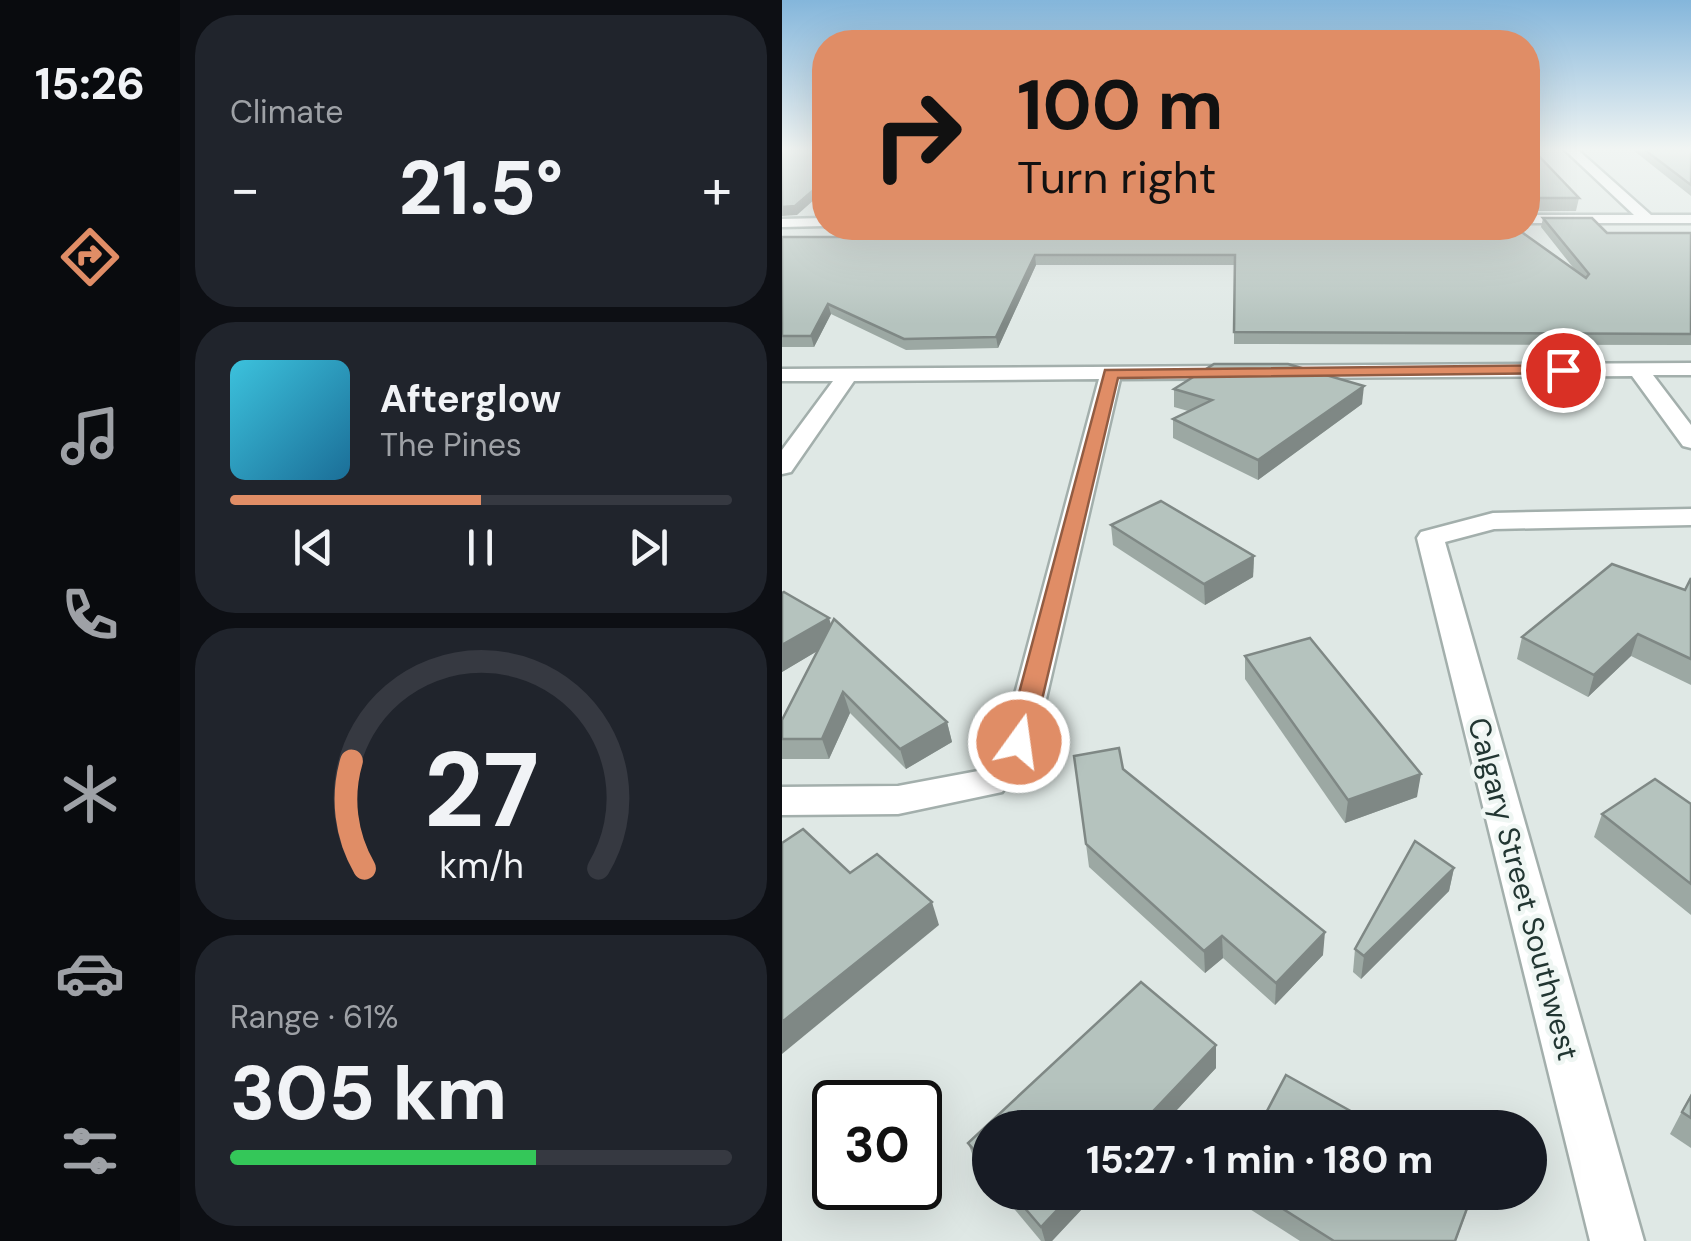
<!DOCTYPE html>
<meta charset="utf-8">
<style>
:root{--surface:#171b24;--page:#20242c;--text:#f1f3f6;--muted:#9ea1a6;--line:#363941;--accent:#e08d66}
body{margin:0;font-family:"DM Sans",sans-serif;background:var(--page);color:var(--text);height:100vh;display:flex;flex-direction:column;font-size:38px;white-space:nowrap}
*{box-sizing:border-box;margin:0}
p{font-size:32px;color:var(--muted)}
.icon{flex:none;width:55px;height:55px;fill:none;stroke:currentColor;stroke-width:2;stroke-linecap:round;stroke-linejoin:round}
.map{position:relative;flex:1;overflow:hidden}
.side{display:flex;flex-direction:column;gap:15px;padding:15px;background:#0d0f14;width:602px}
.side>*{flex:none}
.top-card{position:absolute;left:30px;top:30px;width:728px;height:210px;border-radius:40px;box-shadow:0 10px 40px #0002;background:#e08d66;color:#111;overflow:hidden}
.speed{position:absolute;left:30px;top:1080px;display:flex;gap:20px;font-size:50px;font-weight:700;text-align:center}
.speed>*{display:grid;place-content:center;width:130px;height:130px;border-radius:50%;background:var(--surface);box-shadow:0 10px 40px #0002;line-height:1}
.speed .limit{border:5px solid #111;border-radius:15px;background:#fff;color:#111}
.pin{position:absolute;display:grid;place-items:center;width:85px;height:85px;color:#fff;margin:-42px;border:5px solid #fff;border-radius:50%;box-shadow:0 2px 10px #0007}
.me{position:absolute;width:110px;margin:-55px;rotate:14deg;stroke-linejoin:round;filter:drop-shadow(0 0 8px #0008)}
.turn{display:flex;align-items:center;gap:35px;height:210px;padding:0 40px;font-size:45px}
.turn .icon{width:130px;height:130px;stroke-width:2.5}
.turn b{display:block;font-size:70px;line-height:85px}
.big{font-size:75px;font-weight:800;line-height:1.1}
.side .card{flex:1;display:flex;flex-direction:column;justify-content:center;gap:15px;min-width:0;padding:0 35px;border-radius:40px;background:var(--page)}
.side .dial{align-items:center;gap:0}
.dial svg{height:260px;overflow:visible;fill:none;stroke:var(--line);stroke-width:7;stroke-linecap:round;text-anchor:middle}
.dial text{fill:var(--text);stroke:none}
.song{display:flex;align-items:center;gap:30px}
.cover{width:120px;height:120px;border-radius:15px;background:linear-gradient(135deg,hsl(190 70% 55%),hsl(200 70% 35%))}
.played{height:10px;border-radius:5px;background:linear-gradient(90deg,var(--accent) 50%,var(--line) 50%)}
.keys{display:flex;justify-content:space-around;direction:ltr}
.heat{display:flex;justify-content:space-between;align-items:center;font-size:55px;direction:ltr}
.charge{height:15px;border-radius:8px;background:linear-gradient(90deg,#34c759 61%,var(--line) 0)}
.trip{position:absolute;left:190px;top:1110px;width:575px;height:100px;border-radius:50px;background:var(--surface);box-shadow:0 10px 40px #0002;font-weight:800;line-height:100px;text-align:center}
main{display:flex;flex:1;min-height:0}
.tabs{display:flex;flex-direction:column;width:180px;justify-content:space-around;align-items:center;background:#090b0e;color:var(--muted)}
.tabs .icon{width:70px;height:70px}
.tabs .active{color:var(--accent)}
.tabs b{font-size:45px;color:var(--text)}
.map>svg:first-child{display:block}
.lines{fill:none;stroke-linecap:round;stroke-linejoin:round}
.minor-casing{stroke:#a3afac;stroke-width:5}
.minor{fill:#fff;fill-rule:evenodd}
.wall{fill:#9ca8a3}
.shaded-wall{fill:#7f8885}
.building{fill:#b5c3be;stroke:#7f8885;stroke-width:2.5}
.route{fill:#e08d66;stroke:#925c42;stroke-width:2.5}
.labels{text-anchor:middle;stroke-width:9;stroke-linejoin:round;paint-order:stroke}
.near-street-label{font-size:30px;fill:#223632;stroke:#eff6f3}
</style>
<main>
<nav class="tabs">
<b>15:26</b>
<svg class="icon active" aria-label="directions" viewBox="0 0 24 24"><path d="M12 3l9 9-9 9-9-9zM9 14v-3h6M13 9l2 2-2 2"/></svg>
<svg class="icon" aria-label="music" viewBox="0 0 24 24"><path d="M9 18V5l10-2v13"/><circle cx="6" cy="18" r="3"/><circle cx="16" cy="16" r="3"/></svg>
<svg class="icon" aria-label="phone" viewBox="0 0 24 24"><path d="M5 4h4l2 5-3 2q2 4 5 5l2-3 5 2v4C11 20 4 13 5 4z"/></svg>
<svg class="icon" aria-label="climate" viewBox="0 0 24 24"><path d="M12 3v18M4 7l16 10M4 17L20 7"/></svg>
<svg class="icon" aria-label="car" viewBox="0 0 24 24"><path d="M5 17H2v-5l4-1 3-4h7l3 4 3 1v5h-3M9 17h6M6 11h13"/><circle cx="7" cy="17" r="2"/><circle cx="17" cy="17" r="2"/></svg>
<svg class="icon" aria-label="filters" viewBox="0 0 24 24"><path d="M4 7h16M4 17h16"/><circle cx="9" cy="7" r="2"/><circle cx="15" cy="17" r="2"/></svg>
</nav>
<section class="side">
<div class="card"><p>Climate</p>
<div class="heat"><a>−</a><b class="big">21.5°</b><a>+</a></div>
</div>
<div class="card">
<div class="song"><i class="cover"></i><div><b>Afterglow</b><p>The Pines</p></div></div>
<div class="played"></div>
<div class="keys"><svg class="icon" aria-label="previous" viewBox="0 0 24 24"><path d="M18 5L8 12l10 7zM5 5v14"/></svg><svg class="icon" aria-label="pause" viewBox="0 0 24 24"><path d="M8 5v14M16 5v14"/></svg><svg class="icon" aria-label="next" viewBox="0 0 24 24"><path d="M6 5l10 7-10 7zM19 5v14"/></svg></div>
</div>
<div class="card dial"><svg viewBox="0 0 100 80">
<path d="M14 69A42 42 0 1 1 86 69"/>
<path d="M14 69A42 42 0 0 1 10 36" stroke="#e08d66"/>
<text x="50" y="56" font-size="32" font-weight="700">27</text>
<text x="50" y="72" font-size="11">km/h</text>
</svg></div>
<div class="card"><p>Range · 61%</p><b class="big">305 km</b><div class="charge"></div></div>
</section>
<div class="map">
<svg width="909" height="1241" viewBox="0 0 909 1241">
<rect width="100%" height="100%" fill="#dfe8e5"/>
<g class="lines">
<!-- minor casing -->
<g class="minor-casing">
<g id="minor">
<polygon points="783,150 796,150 869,215 909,215 909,223 745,223 745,215 852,215"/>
<polygon points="42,218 42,226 0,227 0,219"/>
<polygon points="909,363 909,375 871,375 909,425 909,448 901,446 850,376 338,379 254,742 220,792 116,814 0,815 0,787 116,786 196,771 221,739 317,379 72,381 9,472 0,474 0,450 51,381 0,381 0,369"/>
<polygon points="909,509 909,525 712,529 663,542 862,1241 808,1241 635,538 639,532 711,513"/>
</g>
</g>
<!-- minor -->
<use href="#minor" class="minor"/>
</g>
<!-- wall -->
<g class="wall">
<polygon points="851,150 909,150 909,196"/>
<polygon points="745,158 797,198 794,211 747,211 745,208"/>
<polygon points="761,218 825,233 909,233 909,345 452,344 452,265 254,265 216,348 124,350 49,314 32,347 0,347 0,237 793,270 759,227"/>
<polygon points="392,389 580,404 476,480 391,438 391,419 406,411 392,407"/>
<polygon points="329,525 472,556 471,577 423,605 331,545"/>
<polygon points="909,578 909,685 849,656 806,697 735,659 740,637 903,590"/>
<polygon points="0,593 49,624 165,722 170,742 124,769 68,713 47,759 0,759 0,720 35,651 0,672"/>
<polygon points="463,656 635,797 563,823 463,679"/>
<polygon points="341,769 541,955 493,1005 441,958 423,973 307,867 304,844"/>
<polygon points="909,804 909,915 812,837 820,814"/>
<polygon points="672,868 667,891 579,979 571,972 573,949"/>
<polygon points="359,982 434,1045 434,1068 378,1128 208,1128 208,1181 194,1164 186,1143"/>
<polygon points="909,1094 909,1148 888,1134"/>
<polygon points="218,1192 316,1192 270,1241 259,1241"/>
<polygon points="449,1192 692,1192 674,1241 518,1241 449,1197"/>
</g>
<!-- shaded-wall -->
<g class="shaded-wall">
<polygon points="42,181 42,191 15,215 0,216 0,207"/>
<polygon points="253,255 254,265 216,348 214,337"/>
<polygon points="46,304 49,314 32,347 29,336"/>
<polygon points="582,386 580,404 476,480 476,460"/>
<polygon points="472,556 471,577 423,605 422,584"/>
<polygon points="47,618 54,640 0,672 0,645"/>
<polygon points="856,634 849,656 806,697 812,675"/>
<polygon points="61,692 68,713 47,759 40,739"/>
<polygon points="165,722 170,742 124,769 118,749"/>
<polygon points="639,774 635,797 563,823 566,800"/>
<polygon points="672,868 667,891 579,979 582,956"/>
<polygon points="150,902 157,925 0,1054 0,1022"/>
<polygon points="543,932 541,955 493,1005 494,983"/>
<polygon points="440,936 441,958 423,973 422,951"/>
<polygon points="434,1045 434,1068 378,1128 355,1128"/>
<polygon points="292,1192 316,1192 270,1241 263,1241 259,1227"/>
</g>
<!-- building -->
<g class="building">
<polygon points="0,150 42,150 42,181 13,206 0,207"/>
<polygon points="863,150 909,150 909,185"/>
<polygon points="753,152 797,198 750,198 745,192 745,158"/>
<polygon points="761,218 810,218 825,233 909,233 909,334 452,332 453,255 253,255 214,337 122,339 46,304 29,336 0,336 0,237 133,237 141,228 734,228 804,278 807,274"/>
<polygon points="432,364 506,364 582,386 476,460 391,419 430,400 392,389"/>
<polygon points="379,501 472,556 422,584 329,525"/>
<polygon points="830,564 903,590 909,578 909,659 856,634 812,675 740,637"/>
<polygon points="2,592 47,618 0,645 0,593"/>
<polygon points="52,619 165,722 118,749 61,692 40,739 0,739 0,720"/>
<polygon points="528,638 639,774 566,800 463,656"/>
<polygon points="337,748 341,769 543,932 494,983 440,936 422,951 304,844 292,756"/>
<polygon points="873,779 909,804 909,884 820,814"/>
<polygon points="21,829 68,873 95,854 150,902 0,1022 0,843"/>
<polygon points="633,841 672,868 582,956 573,949"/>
<polygon points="359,982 434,1045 355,1128 208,1128 208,1168 186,1143"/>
<polygon points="504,1075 599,1128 476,1128"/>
<polygon points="909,1096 909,1118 900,1112"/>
<polygon points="229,1192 292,1192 259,1227"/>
<polygon points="474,1192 691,1192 673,1241 552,1241"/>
</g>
<!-- sky -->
<linearGradient id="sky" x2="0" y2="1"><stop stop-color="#84b6db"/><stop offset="0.46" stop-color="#f1f5f3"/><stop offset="1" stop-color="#f1f5f3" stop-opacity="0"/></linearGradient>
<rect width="909" height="324" fill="url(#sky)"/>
<!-- route -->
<polygon class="route" points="781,365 788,370 786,373 336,378 250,742 246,749 227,749 224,742 323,370"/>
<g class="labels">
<!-- near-street labels -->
<g class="near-street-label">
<text transform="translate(741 889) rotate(75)" y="10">Calgary Street Southwest</text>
</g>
</g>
</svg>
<div class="speed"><div class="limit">30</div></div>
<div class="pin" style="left:781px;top:370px;background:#d93025"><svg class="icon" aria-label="arrive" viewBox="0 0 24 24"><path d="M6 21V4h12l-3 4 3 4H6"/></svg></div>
<svg class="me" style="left:237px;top:742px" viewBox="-20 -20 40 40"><circle r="17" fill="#e08d66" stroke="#fff" stroke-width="3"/><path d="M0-11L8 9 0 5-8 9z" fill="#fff"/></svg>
<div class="trip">15:27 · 1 min · 180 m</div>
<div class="top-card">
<div class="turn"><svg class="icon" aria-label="right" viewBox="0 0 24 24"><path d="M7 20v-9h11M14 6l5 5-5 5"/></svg><div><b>100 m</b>Turn right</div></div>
</div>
</div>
</main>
